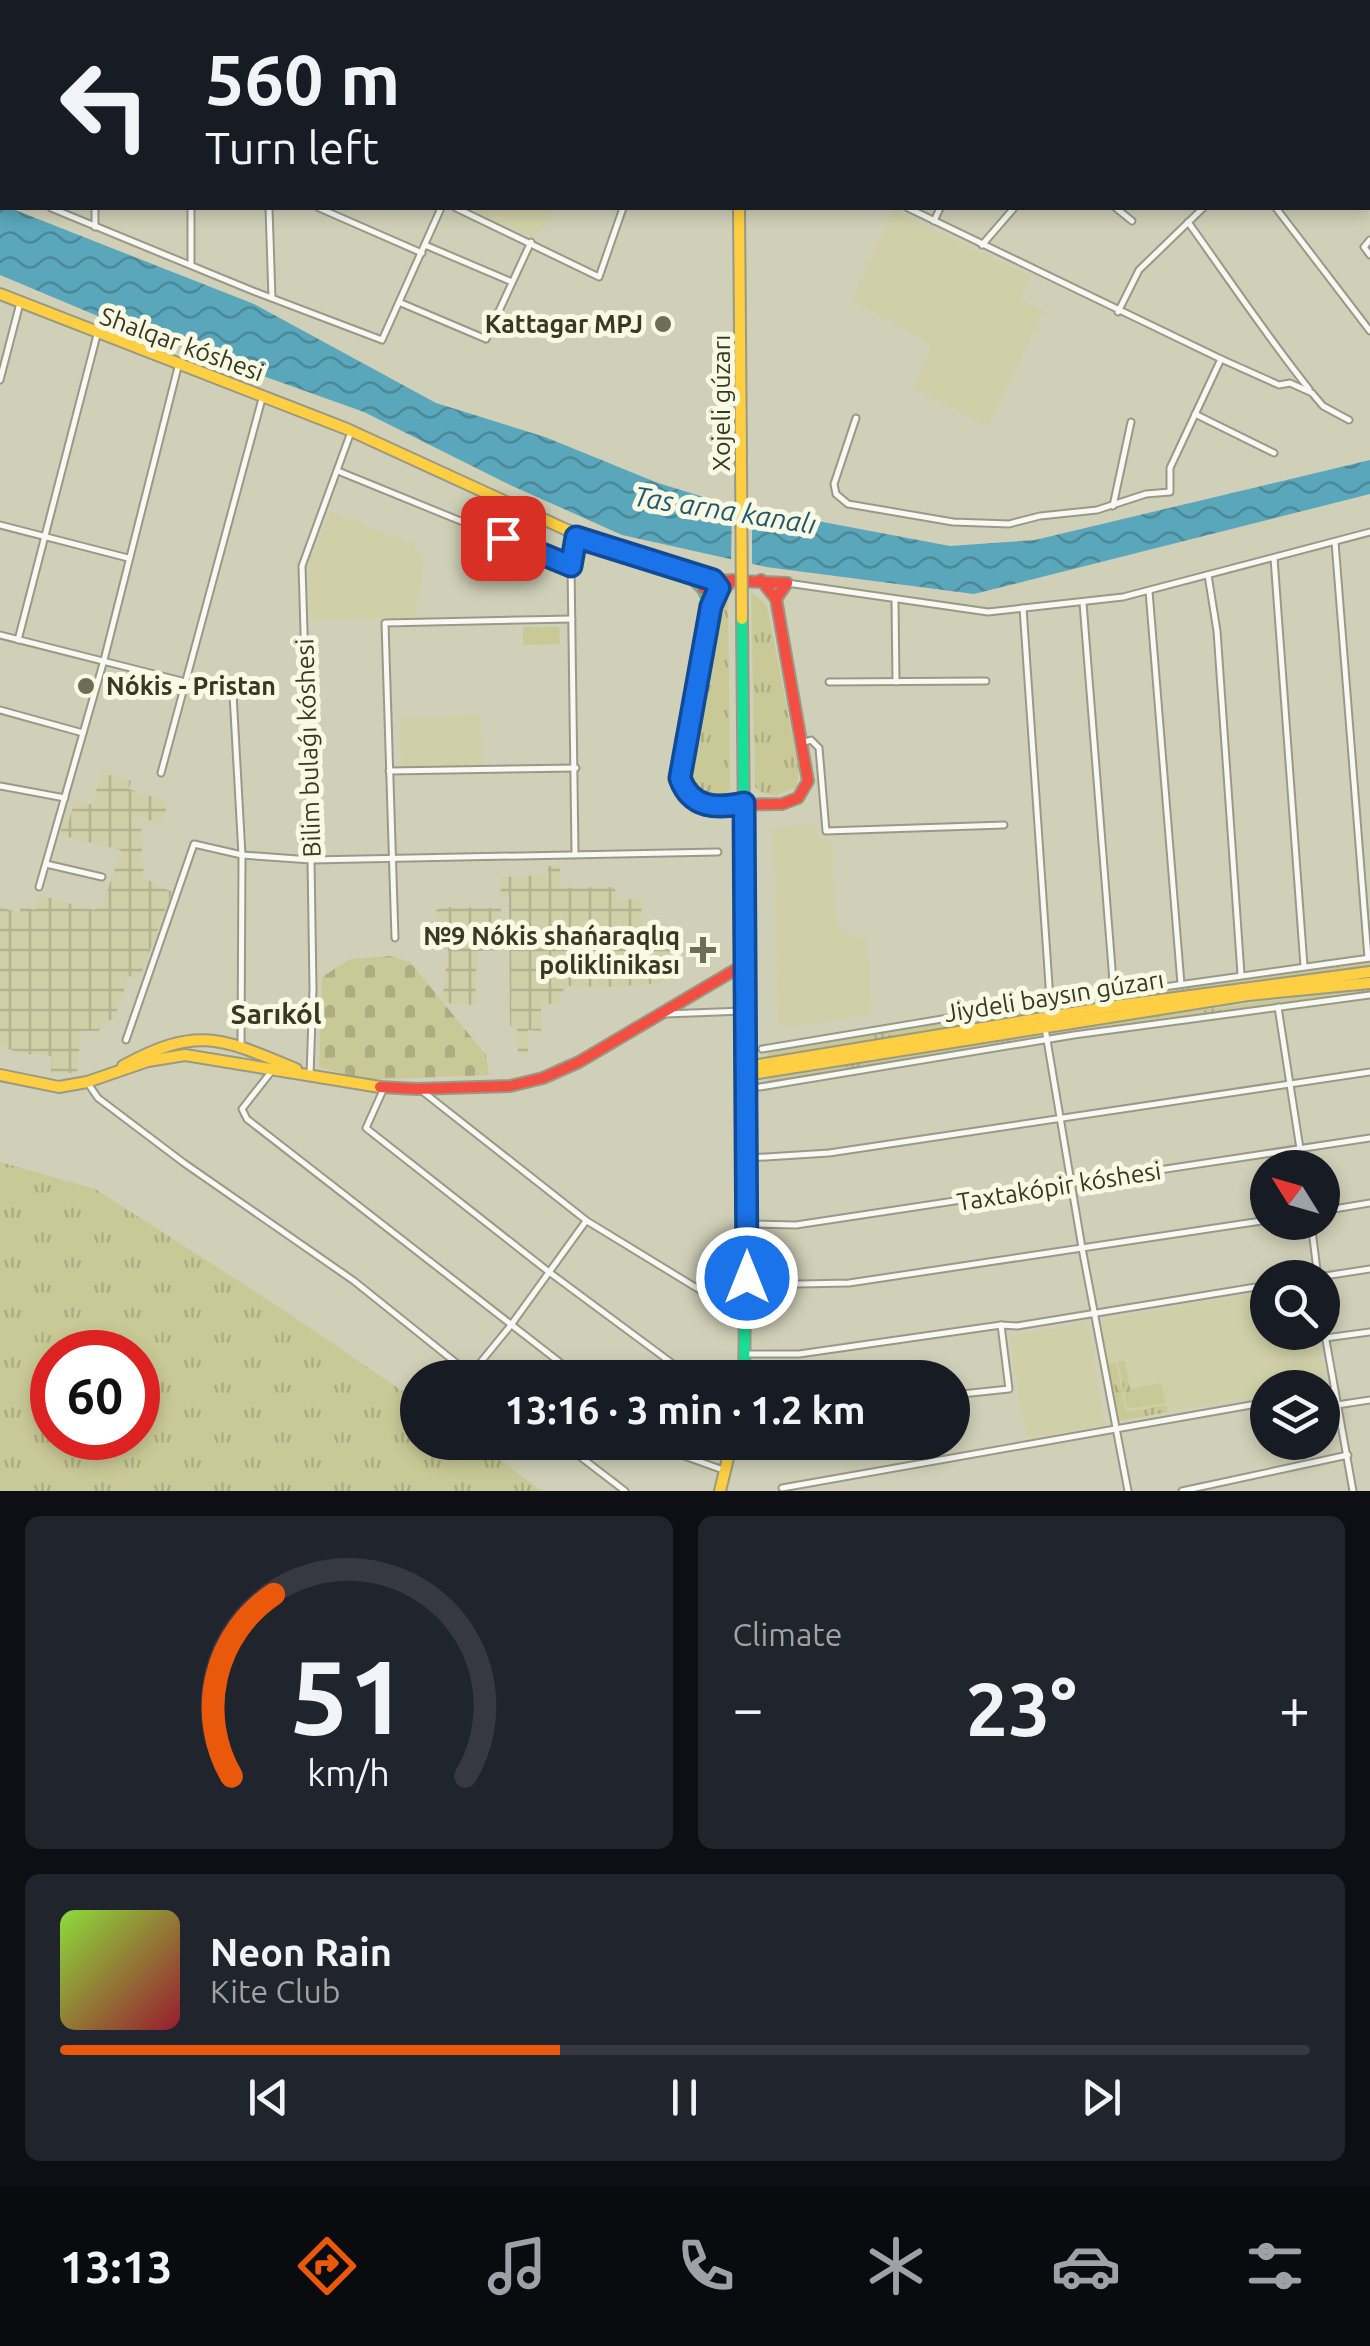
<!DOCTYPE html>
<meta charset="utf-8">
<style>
:root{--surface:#171b24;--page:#20242c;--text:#f1f3f6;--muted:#9ea1a6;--line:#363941;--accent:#ea580c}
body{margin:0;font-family:Ubuntu,sans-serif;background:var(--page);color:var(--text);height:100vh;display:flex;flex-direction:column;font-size:38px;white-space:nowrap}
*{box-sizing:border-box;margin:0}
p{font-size:32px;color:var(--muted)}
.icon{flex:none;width:55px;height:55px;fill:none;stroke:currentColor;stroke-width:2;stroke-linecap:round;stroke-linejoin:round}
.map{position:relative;height:1491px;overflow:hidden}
.side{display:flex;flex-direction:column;gap:25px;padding:25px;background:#0d0f14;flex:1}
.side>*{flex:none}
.top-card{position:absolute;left:0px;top:0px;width:1370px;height:210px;box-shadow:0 5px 15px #0003;background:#171b24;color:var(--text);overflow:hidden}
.needle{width:65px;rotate:307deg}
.tools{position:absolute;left:1250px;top:1150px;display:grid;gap:20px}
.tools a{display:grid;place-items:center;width:90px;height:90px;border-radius:50%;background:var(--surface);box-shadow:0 5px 15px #0003;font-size:50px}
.speed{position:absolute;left:30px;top:1330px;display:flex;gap:20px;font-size:50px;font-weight:700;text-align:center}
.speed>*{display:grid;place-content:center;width:130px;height:130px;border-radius:50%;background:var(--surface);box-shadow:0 5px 15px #0003;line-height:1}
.speed .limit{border:15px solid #d22;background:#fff;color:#111}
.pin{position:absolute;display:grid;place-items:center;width:85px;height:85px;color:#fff;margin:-42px;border-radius:20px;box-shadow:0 5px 15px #0006}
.me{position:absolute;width:110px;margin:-55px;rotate:0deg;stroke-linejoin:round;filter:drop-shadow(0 0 8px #0008)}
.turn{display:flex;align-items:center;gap:35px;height:210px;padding:0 40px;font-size:45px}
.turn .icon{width:130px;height:130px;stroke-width:2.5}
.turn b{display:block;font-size:70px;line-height:85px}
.big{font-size:75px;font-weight:600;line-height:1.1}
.side .tile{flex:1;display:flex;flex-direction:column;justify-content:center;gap:15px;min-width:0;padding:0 35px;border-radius:15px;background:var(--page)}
.side .dial{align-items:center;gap:0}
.dial svg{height:260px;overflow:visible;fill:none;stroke:var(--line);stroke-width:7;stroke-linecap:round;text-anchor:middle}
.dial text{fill:var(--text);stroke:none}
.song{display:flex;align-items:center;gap:30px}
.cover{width:120px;height:120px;border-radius:15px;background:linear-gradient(135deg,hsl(90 70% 55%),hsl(350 70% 35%))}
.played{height:10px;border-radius:5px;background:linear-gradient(90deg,var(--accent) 40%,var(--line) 40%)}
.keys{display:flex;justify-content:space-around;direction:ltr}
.heat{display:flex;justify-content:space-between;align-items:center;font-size:55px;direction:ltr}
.side .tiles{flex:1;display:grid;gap:25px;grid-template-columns:1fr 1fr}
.tile:last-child{grid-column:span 2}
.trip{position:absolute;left:400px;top:1360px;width:570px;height:100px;border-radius:50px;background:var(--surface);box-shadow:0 5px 15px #0003;font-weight:600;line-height:100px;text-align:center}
.tabs{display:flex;height:160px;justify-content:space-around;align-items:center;background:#090b0e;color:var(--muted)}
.tabs .icon{width:70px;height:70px}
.tabs .current{color:var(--accent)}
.tabs b{font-size:45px;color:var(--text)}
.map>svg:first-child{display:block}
.built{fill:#d0d0a8}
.industrial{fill:url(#industrial-grid)}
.grass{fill:url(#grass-tufts);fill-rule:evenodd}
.cemetery{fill:url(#cemetery-stones)}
.garden{fill:#c9c997}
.water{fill:url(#water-waves)}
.pier{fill:#d0d0b8}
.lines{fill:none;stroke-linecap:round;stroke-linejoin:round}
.street-casing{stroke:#999986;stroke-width:9}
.fast-casing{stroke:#999986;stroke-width:14}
.slow-casing{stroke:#999986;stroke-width:14}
.jam-casing{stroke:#999986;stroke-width:14}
.street{stroke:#f8f8f4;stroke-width:5}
.fast{stroke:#16e098;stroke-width:10}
.slow{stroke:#ffcf43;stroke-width:10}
.jam{stroke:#f24e42;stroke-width:10}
.slow-bridge-casing{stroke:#999986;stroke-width:14;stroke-linecap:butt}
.slow-bridge{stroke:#ffcf43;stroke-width:10}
.route-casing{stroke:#114b97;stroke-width:25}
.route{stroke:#1a73e8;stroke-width:18}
.poi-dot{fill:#6d6d58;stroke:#f9fae3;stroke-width:4}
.labels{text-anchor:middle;stroke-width:10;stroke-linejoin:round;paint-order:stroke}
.poi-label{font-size:25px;font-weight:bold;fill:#383825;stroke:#f9fae3;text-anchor:end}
.street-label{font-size:25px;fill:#383825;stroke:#f9fae3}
.water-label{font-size:28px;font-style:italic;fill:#22586f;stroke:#f9fae3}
.neighbourhood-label{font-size:28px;font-weight:bold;fill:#383825;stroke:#f9fae3}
</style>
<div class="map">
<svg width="1370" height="1491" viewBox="0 0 1370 1491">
<defs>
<pattern id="industrial-grid" width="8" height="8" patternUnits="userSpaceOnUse" patternTransform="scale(2.5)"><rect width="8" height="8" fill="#d0d0a8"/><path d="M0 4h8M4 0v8" fill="none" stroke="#b3b390"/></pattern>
<pattern id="grass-tufts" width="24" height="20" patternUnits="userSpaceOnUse" patternTransform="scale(2.5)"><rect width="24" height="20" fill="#c9c997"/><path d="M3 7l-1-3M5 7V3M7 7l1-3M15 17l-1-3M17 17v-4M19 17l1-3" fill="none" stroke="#adad82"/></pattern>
<pattern id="cemetery-stones" width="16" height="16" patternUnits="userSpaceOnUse" patternTransform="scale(2.5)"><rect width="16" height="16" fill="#c9c997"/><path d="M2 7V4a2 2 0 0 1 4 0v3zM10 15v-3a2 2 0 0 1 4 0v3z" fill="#adad82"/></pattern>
<pattern id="water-waves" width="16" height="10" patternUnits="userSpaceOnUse" patternTransform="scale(2.5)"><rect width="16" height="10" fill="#5aa6bb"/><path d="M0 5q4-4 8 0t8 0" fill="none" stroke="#4b8898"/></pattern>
</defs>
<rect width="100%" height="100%" fill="#d0d0b8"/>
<!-- built -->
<g class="built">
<polygon points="467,208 553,208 544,229 533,237"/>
<polygon points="893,211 1031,276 1020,299 1044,311 988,426 913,388 932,345 852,300"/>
<polygon points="330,511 416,545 415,552 424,557 415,618 310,620 309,562"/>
<polygon points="481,715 483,766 401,769 399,718"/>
<polygon points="817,826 819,840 832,840 836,924 852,938 867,937 871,1015 778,1028 773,827"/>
<polygon points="1267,1291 1268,1332 1316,1333 1324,1381 1293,1387 1268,1388 1267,1393 1119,1421 1100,1321"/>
<polygon points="1088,1323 1105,1425 1026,1438 1009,1336"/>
</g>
<!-- industrial -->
<g class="industrial">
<polygon points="102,773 131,781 129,789 163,800 167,807 161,825 140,816 135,817 131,824 142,828 139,837 145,840 139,859 145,862 142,877 172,892 139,979 129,976 114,1019 103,1022 99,1031 81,1031 77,1073 51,1073 51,1056 23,1054 0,1046 0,907 19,913 21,906 35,910 39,895 94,910 104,901 121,850 60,835 63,820 69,821 75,800 92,805"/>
<polygon points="548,866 560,866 561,888 615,887 616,900 641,899 642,937 678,936 664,962 663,983 612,987 567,986 561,993 559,1004 541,1004 541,1031 528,1030 528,1053 518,1054 517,1027 510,1026 509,896 501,895 500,877 547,875"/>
<polygon points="444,907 501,908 501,950 477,951 475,1005 442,1003 448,949 435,949 436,910"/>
</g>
<!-- grass -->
<g class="grass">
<path d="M 728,590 L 730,789 C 719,800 711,799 698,793 L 689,774 L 718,607 Z"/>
<polygon points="751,591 767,606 799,770 797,787 775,796 760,792 755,786"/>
<polygon points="1370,962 1370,968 1254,980 1055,1010 1055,1006 1232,978"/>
<polygon points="1370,987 1370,992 1052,1036 1054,1030"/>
<polygon points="1043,1007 1043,1012 768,1059 767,1051"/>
<polygon points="1037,1033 1043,1038 768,1083 767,1078"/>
<path d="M 0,1162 L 95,1189 L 284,1310 L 417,1401 L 418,1442 L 477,1443 L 542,1491 L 0,1491 ZM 52,1352 L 138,1352 L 138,1438 L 52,1438 Z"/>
<polygon points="1125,1361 1130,1389 1161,1383 1166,1403 1127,1409 1118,1361"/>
<polygon points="1108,1363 1116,1363 1126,1412 1166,1405 1168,1412 1119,1421"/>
</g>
<!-- cemetery -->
<polygon class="cemetery" points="390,956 410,962 486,1055 489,1075 364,1080 319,1067 322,977 350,959"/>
<!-- garden -->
<polygon class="garden" points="523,627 559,627 560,644 523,645"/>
<!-- water -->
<polygon class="water" points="0,203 2,208 10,208 254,304 436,403 545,437 658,483 723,503 950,546 1035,540 1370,460 1370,494 974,594 766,567 622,535 506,483 364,412 112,322 0,275"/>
<!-- pier -->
<polygon class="pier" points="732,500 752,503 752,569 731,566"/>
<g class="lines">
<!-- street casing -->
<g class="street-casing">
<g id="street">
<polyline points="193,0 193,2"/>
<polyline points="280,0 287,2"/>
<polyline points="468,0 473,2"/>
<polyline points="1170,0 1173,2"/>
<polyline points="1293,0 1296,2"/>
<polyline points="101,2 101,0"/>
<polyline points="265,2 265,0"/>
<polyline points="336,2 337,0"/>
<polyline points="519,2 519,0"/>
<polyline points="609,2 609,0"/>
<polyline points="1187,2 1189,0"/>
<polyline points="1368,19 1370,16"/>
<polyline points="0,48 2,48"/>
<polyline points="1368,61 1370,63"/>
<polyline points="1368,171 1370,173"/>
<polyline points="0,184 2,185"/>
<polyline points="51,208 253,291 382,340 441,208"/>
<polyline points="269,208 272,298"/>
<polyline points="319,208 422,253"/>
<polyline points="456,208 599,277 623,208"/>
<polyline points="908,208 1221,359 1279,385 1290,383 1312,393 1323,406 1349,420"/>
<polyline points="1116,208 1132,221"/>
<polyline points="1276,208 1370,331"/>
<polyline points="934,221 940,208"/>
<path d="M 1188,222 C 1228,278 1266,335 1309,389"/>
<polyline points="95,227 95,208"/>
<polyline points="1370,240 1364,247 1370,255"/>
<polyline points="425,245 512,282"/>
<polyline points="982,245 1014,208"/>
<polyline points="191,264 191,208"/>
<polyline points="401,303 486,339 531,242"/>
<polyline points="1118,312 1139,270 1203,208"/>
<polyline points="0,380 20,303"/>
<polyline points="1195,414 1274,453"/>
<polyline points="856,418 834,484 836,494 848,504 953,522 1009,524 1040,516 1097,510 1146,494 1170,492 1170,468 1221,359"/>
<polyline points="338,471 571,566"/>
<polyline points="1113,506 1131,422"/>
<polyline points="0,525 128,558"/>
<polyline points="1335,542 1368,958"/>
<polyline points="1274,558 1304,966"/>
<polyline points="1208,575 1217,631 1241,974"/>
<polyline points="787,583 988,612 1123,597 1370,532"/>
<polyline points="1149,591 1181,984"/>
<polyline points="895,600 896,682"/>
<polyline points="1083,603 1114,994"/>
<polyline points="1023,608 1051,1014"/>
<polyline points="0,635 233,694 242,855 241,1048"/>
<polyline points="18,640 97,335"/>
<polyline points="829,682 986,681"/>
<polyline points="0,710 83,733"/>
<polyline points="802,743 811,740 819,748 826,831 1004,825"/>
<polyline points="389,771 576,768"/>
<polyline points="161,773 263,395"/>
<polyline points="0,786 65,798"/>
<polyline points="575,852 571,566 576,537"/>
<polyline points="46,864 102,877"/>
<polyline points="39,887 104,660 179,363"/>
<polyline points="395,938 385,623 572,619"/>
<polyline points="1278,1007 1303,1168"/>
<polyline points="665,1014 744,1011"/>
<polyline points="1045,1028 1082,1248 1128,1491"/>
<polyline points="126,1040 194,844 242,855 311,860 718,852"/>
<polyline points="762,1049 972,1014 1370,958"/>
<polyline points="271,1072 242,1109 247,1119 580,1378"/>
<polyline points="310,1075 313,989 311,860 302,566 351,432"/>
<polyline points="87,1082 98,1098 184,1163 354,1281 475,1378"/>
<polyline points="760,1087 1074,1035 1370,995"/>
<polyline points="384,1088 366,1128 549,1272 692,1378"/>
<polyline points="422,1091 587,1221 718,1301 743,1303"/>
<polyline points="749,1158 829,1153 1370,1072"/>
<polyline points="1322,1211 1370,1203"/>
<polyline points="1311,1222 1318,1278"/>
<polyline points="747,1224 796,1225 1370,1138"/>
<polyline points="1318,1277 1370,1269"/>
<polyline points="747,1285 849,1283 1268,1220"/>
<polyline points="1322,1318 1353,1491"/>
<polyline points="1325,1338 1370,1332"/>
<polyline points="746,1354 799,1354 1001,1325 1017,1326 1268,1285"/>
<polyline points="471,1374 511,1325 586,1221"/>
<polyline points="1322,1392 1334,1390"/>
<polyline points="952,1395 1009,1389 1001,1325"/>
<polyline points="1337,1405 1370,1400"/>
<polyline points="561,1442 625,1491"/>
<polyline points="666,1442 684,1456 726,1471"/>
<polyline points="782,1488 1268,1402"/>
<polyline points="1182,1491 1348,1455"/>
</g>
</g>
<!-- fast casing -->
<g class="fast-casing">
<g id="fast">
<polyline points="686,572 703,589 711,606"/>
<polyline points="742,619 747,1158 744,1378"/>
</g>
</g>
<!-- slow casing -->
<g class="slow-casing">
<g id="slow">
<polyline points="737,0 737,2"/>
<polyline points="901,2 902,0"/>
<polyline points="912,2 914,0"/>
<polyline points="739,208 741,457"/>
<polyline points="0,294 347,429 567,530 648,561"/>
<path d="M 123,1066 C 198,1025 221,1038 296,1069"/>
<polyline points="746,1067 1115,1006 1370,972"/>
<polyline points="0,1075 59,1087 87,1082 148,1061 185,1055 380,1087"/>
<polyline points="746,1075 1248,995 1370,983"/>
<polyline points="720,1491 732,1442"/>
</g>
</g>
<!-- jam casing -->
<g class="jam-casing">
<g id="jam">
<polyline points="648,561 714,580 787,583"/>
<polyline points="732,580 711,606 680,778 689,797 711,805 782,804 798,798 808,781 776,599 761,580"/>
<polyline points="703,589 713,579 719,588 718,594"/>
<polyline points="776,599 787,583"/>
<polyline points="380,1087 417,1089 510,1086 543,1078 579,1062 745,964"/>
</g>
</g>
<!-- street -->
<use href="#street" class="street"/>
<!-- fast -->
<use href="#fast" class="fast"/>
<!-- slow -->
<use href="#slow" class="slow"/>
<!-- jam -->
<use href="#jam" class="jam"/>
<!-- slow-bridge casing -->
<g class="slow-bridge-casing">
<polyline id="slow-bridge" points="741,457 742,619"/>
</g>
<!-- slow-bridge -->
<use href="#slow-bridge" class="slow-bridge"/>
</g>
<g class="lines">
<!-- route casing -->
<g class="route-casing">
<path id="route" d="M 503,538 L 571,566 L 576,537 L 713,580 L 719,588 L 711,606 L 680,778 C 691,809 717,809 744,803 L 747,1278"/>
</g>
<!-- route -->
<use href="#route" class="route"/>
</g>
<!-- markers -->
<g class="poi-dot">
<circle cx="663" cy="324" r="10"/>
<circle cx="86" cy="686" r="10"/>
<path d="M698 935h10v10h10v10h-10v10h-10v-10h-10v-10h10z"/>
</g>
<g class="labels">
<!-- poi labels -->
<g class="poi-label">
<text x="643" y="333">Kattagar MPJ</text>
<text x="106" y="695" text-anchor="start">Nókis - Pristan</text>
<text x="680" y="945">№9 Nókis shańaraqlıq<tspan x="680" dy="29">poliklinikası</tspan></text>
</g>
<!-- street labels -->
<g class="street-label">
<text transform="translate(182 344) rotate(20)" y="9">Shalqar kóshesi</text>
<text transform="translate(721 403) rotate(-90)" y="9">Xojeli gúzarı</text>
<text transform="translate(308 748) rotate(-92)" y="9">Bilim bulaǵı kóshesi</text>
<text transform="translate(1054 996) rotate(-9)" y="9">Jiydeli baysın gúzarı</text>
<text transform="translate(1059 1186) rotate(-9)" y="9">Taxtakópir kóshesi</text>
</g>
<!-- water labels -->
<g class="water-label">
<text transform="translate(725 510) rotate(9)" y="10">Tas arna kanalı</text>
</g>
<!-- neighbourhood labels -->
<g class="neighbourhood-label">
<text x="276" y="1024">Sarıkól</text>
</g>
</g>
</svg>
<div class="tools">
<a><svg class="needle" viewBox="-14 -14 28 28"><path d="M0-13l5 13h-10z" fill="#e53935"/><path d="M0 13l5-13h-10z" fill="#9ea1a6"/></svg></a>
<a><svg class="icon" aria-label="search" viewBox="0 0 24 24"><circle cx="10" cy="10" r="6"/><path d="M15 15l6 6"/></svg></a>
<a><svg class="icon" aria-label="layers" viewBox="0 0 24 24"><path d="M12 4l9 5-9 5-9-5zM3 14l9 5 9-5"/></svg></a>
</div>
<div class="speed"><div class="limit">60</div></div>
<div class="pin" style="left:503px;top:538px;background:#d93025"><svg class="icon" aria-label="arrive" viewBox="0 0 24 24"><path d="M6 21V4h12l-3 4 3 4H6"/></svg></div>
<svg class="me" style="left:747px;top:1278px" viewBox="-20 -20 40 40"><circle r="17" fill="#1a73e8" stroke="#fff" stroke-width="3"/><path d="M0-11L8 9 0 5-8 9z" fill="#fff"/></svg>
<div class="trip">13:16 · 3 min · 1.2 km</div>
<div class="top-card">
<div class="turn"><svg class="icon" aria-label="left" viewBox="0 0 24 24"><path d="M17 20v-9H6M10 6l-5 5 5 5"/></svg><div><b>560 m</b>Turn left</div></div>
</div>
</div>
<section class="side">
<div class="tiles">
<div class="tile dial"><svg viewBox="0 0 100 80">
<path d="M14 69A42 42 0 1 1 86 69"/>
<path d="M14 69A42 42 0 0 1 27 13" stroke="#ea580c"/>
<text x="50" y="56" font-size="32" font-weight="700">51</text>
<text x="50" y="72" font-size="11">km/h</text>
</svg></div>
<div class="tile"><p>Climate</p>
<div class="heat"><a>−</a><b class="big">23°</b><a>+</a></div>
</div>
<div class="tile">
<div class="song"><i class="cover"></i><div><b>Neon Rain</b><p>Kite Club</p></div></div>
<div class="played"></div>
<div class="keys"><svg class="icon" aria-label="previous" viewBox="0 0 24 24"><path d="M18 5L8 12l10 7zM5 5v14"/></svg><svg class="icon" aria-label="pause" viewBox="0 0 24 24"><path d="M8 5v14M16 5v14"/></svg><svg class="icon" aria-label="next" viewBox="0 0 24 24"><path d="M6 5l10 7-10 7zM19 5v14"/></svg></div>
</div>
</div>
</section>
<nav class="tabs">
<b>13:13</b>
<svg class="icon current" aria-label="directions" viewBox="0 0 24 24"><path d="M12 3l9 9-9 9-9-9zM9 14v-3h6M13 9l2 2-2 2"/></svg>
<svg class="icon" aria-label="music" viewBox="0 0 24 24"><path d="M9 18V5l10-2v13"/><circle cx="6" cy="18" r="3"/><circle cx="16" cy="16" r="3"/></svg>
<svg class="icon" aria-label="phone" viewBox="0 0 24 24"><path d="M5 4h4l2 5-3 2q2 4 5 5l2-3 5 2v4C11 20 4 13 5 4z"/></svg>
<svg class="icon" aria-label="climate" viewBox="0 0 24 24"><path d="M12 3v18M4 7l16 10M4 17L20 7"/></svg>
<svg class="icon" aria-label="car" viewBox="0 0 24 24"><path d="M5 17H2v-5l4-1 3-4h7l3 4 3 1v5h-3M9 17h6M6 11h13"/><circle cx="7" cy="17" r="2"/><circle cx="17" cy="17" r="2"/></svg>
<svg class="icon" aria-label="filters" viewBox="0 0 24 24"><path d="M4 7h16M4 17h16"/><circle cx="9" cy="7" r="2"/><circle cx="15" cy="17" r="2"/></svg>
</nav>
